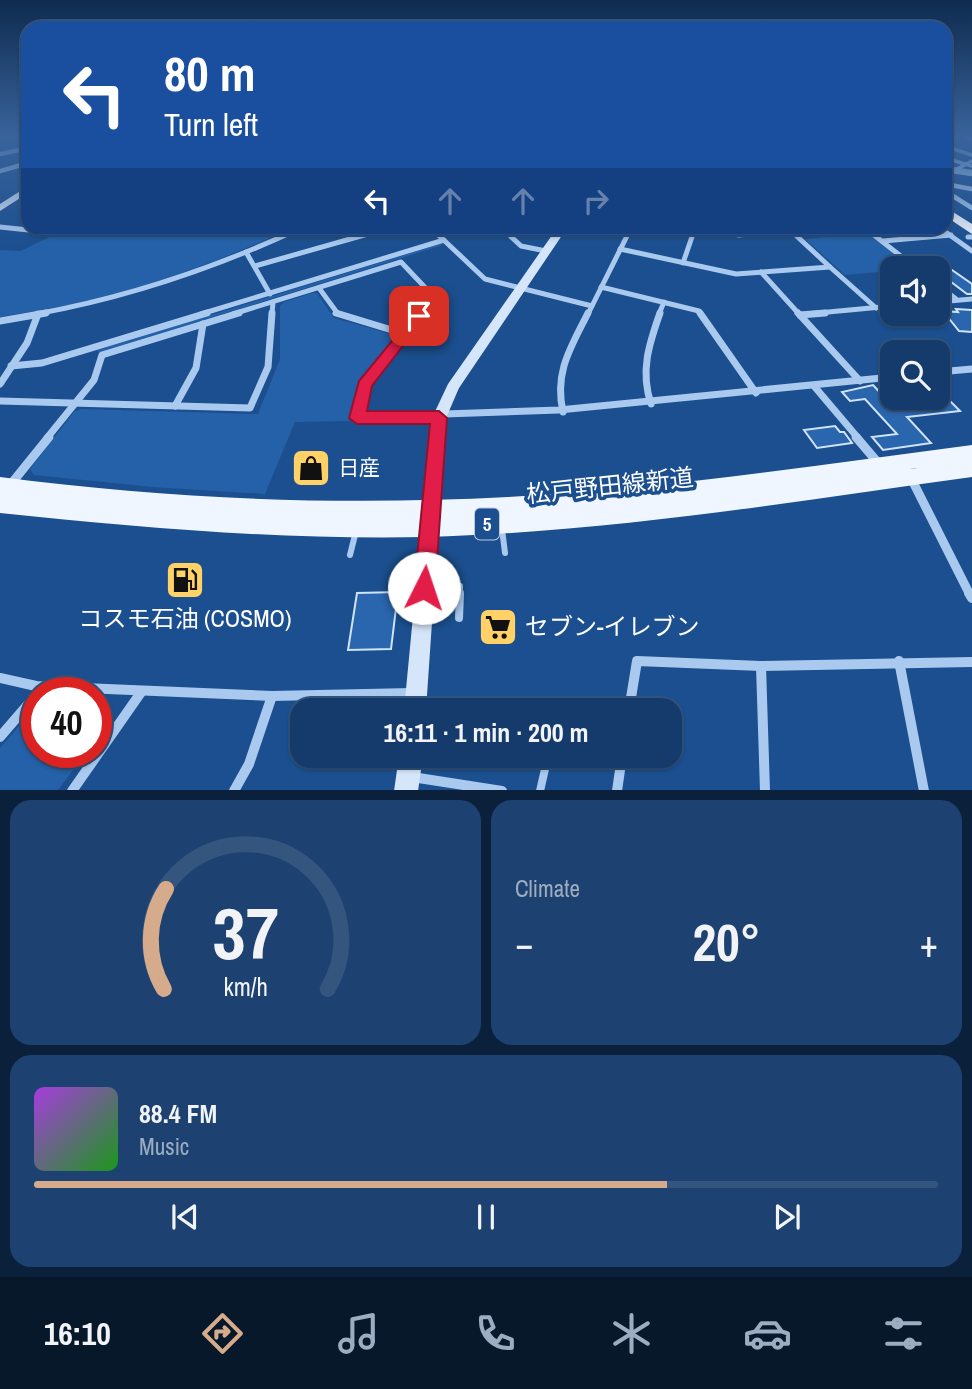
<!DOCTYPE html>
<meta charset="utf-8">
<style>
:root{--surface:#143b6b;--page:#1d4271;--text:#f1f3f6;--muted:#9dadc1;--line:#33557e;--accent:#d6ab8b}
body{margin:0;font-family:"Archivo Narrow","Noto Sans JP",sans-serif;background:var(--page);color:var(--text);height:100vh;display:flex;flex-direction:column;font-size:26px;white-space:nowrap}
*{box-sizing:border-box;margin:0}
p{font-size:23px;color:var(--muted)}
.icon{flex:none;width:38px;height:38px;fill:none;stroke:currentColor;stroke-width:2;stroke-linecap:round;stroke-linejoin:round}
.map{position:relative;height:790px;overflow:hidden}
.drawer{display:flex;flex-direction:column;gap:10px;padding:10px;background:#0b203b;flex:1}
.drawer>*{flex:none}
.hud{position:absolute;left:21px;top:21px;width:931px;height:214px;border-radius:21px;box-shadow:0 2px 5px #0004,0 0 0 2px var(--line);background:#1a4fa0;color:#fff;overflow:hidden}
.tools{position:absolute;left:880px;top:256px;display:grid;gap:14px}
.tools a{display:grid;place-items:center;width:70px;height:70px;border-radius:14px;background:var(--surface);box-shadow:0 2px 5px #0004,0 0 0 2px var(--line);font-size:35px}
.speed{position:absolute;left:21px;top:677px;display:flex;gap:14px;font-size:35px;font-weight:700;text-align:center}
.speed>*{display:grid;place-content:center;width:91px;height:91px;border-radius:50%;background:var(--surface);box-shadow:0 2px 5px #0004,0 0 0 2px var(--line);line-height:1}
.speed .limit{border:10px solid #d22;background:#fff;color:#111}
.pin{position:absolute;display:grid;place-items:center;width:60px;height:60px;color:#fff;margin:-30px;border-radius:14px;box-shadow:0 4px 10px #0006}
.me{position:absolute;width:77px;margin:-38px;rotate:4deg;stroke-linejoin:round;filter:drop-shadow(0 0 5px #0008)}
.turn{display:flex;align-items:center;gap:24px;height:147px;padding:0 28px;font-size:32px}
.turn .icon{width:91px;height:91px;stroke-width:2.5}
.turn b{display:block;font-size:49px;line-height:60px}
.lanes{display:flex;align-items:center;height:66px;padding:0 28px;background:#0003;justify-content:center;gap:35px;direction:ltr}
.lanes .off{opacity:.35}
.big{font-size:52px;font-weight:800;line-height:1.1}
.drawer .tile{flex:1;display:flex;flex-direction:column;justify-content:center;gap:10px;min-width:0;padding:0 24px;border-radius:21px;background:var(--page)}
.drawer .dial{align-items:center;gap:0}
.dial svg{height:182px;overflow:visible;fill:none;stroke:var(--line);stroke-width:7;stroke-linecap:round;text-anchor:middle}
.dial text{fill:var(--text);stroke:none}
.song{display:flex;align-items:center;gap:21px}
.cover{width:84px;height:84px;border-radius:10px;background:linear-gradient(135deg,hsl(280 70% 55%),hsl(120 70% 35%))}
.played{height:7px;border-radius:4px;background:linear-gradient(90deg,var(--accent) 70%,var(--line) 70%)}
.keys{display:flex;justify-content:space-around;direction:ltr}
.heat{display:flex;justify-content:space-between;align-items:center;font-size:38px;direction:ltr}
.drawer .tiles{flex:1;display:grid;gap:10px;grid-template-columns:1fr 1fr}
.tile:last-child{grid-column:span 2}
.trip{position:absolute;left:290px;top:698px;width:392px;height:70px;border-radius:21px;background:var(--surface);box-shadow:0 2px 5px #0004,0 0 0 2px var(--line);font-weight:800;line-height:70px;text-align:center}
.tab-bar{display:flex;height:112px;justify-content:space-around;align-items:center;background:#08182b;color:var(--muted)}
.tab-bar .icon{width:49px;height:49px}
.tab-bar .selected{color:var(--accent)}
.tab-bar b{font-size:32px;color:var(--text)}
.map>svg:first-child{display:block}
.green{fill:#2461a8}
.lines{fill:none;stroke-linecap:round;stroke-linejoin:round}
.stream{stroke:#9cc4f0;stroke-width:2.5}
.building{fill:#2a66ad;stroke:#cfe3fa;stroke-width:2}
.lane-far2{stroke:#a9c9ee;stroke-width:3.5}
.lane-far1{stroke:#a9c9ee;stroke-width:6}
.lane{stroke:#a9c9ee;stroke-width:8}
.street-far4{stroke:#a9c9ee;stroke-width:4.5}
.street-far3{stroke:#a9c9ee;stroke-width:5}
.street-far2{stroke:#a9c9ee;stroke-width:7}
.street-far1{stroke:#a9c9ee;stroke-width:9}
.street{stroke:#a9c9ee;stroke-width:10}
.secondary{fill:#d6e6fa;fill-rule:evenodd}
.primary{fill:#f0f6ff;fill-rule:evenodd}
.route{fill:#e11d48;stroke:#92132f;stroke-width:2}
.labels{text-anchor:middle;stroke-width:7;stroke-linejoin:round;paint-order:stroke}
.shield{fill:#1b4f8f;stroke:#bbcadd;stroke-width:2}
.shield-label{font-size:19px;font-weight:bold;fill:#fff}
.poi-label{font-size:21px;fill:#fff;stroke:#1b4f8f;text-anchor:start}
.near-street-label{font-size:24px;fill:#fff;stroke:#1b4f8f}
.near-poi-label{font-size:24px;fill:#fff;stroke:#1b4f8f}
</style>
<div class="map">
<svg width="972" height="791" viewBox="0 0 972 791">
<rect width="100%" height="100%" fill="#1b4f8f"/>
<!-- green -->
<g class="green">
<path d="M 67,228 L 292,228 C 231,256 166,281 100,298 C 68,306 33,311 0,317 L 0,250 L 21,251 Z"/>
<polygon points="826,228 861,228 912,268 892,268 892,283 879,272 845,275 805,239 836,236"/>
<polygon points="440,244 443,245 98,353 98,350"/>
<polygon points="312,293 317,293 334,318 394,335 395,339 359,383 349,421 295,422 265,494 152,487 34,475 30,469 74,412 81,409 258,414 280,359 280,306 284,302"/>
<polygon points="37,705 37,752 86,753 58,790 0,790 0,748"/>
</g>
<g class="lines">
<!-- stream -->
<polyline class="stream" points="945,167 972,171"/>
</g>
<!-- building -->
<g class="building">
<polygon points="932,256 972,284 972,294 967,294 938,272 938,268 927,263"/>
<polygon points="956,309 972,310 972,332 959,331 943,311 958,312"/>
<polygon points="873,385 884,397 938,397 938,389 960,411 907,417 931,443 883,450 872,437 897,434 865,399 850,401 842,392"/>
<polygon points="835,426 840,432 844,432 852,443 817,448 804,430"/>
<polygon points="398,592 391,649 348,650 357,593"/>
</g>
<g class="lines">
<!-- lane-far2 -->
<g class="lane-far2">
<polyline points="966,137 972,139"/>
<polyline points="945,146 972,155"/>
<polyline points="945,158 972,166"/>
<polyline points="953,171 972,161"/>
</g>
<!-- lane-far1 -->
<g class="lane-far1">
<polyline points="502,529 505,553"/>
<polyline points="350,555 356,531"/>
<polyline points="428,588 454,586"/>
<polyline points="460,595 460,586"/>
</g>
<!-- lane -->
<g class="lane">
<polyline points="459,618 460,593"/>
<polyline points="558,710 561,700"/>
<polyline points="540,791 548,756"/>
</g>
<!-- street-far4 -->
<g class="street-far4">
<polyline points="0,154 28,148"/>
<polyline points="945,170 972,174"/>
<polyline points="0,171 28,163"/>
<polyline points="945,184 972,189"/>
<polyline points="945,191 972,208"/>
</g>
<!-- street-far3 -->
<g class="street-far3">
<polyline points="0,227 38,231"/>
<polyline points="431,228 485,279 592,306"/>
<polyline points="502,228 521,246 546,251"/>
<polyline points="701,228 739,235 790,230"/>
<polyline points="865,228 916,268"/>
<polyline points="940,228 972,251"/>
<polyline points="968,237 972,237"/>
<polyline points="883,241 951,235"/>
<polyline points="620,249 736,274 830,267 788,228"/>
<polyline points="246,252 270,294"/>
<polyline points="683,263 695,228"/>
<polyline points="255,266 389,228"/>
<polyline points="830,267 876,308"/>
<polyline points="761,272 799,314"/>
<polyline points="938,285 956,299"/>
<polyline points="601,287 699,311 701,314"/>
<polyline points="319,288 338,314"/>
<polyline points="938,302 972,299"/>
<path d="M 36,314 C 130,297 215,268 301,228"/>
<polyline points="201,314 444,240"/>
<polyline points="233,314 401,262 434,297 420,314"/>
<polyline points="272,314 273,302"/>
<polyline points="588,314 631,228"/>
<polyline points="659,314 664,302"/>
<polyline points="807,314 892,306"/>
</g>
<!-- street-far2 -->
<g class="street-far2">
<polyline points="336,313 405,334"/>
<polyline points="422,313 365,385 357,417 559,410 892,377"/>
<polyline points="700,313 756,393"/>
<polyline points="798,313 860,381"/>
<polyline points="800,315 825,313"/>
<polyline points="0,321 46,313"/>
<polyline points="11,366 42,363 207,313"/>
<polyline points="938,372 972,369"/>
<polyline points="0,384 27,343 38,314"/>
<polyline points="814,386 858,438"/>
<polyline points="0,401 250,408 268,367 272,313"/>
<path d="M 651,404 C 640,371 649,344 660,313"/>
<polyline points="175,406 196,368 203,324"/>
<path d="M 563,412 C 554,372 571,347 588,313"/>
<polyline points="47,438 94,380 102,355 239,313"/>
</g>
<!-- street-far1 -->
<g class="street-far1">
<polyline points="856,437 879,464"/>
<polyline points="911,478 970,595"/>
<polyline points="11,484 49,437"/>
</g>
<!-- street -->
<g class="street">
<polyline points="969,593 972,598"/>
<polyline points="899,661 924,791"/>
<polyline points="761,666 765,791"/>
<polyline points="0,678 36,686 272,696 412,693"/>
<polyline points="629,710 637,661 761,666 972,662"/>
<polyline points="0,737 37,694"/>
<polyline points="412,777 502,791"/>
<polyline points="72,791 142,691"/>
<polyline points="234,791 249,764 272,696"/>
<polyline points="617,791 622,756"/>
</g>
<!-- secondary -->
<g class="secondary">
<polygon points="28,186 28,193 0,211 0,204"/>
<polygon points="557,228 567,228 459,388 446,418 426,710 404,710 432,418 448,384"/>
<polygon points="399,756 423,756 418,791 394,791"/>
</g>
<!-- primary -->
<g class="primary">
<polygon points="945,207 972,224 972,234 945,216"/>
<path d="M 972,445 L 972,461 L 910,469 L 972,461 L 972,477 C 791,502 609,532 427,537 C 284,540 142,528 0,513 L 0,495 L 15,497 L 0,495 L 0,477 C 169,499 338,506 508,497 C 664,489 818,465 972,445 Z"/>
</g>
</g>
<!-- sky -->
<linearGradient id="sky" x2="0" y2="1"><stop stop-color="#0f2b4f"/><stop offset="0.55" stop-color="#39639b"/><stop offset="1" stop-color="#39639b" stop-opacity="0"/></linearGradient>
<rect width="972" height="247" fill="url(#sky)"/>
<!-- route -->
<polygon class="route" points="419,311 426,316 372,386 367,411 439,411 447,418 435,588 432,595 424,598 417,595 414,588 430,424 357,424 349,418 359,381 415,313"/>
<!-- icons -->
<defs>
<g id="shop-square" transform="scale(2.0125)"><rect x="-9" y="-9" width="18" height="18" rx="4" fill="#ffd166" stroke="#1b4f8f"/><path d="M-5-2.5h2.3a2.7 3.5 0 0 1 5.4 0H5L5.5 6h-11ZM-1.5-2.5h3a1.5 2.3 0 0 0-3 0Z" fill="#111"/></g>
<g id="fuel-square" transform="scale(2.0125)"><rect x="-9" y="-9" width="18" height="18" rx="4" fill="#ffd166" stroke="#1b4f8f"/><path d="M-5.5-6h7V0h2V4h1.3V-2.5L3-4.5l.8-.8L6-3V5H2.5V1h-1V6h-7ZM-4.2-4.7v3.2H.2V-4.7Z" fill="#111"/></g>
<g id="supermarket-square" transform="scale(2.0125)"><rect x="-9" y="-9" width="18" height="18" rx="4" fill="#ffd166" stroke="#1b4f8f"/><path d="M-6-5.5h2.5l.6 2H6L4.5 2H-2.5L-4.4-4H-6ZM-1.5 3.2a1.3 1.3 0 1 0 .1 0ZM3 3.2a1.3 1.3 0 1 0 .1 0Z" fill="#111"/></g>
</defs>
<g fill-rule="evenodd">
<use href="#shop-square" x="311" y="468"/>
<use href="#fuel-square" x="185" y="580"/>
<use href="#supermarket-square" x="498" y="627"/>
</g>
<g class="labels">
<!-- shield labels -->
<rect class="shield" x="475" y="508.5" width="24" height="31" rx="5"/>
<g class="shield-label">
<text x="487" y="531">5</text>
</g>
<!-- poi labels -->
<g class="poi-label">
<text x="338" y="475">日産</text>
</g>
<!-- near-street labels -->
<g class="near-street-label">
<text transform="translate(610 486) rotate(-6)" y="8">松戸野田線新道</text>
</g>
<!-- near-poi labels -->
<g class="near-poi-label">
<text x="185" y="627">コスモ石油 (COSMO)</text>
<text x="525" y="635" text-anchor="start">セブン-イレブン</text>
</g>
</g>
</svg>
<div class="tools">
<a><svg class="icon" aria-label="sound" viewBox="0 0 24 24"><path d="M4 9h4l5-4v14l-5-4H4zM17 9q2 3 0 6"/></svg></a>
<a><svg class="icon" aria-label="search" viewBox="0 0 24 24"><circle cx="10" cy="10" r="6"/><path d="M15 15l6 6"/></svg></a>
</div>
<div class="speed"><div class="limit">40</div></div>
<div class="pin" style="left:419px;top:316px;background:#d93025"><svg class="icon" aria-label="arrive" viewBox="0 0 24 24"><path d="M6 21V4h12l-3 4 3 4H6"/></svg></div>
<svg class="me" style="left:424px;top:588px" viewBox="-20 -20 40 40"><circle r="19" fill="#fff"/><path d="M0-13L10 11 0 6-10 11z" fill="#e11d48"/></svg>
<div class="trip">16:11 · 1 min · 200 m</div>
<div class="hud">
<div class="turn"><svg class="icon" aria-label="left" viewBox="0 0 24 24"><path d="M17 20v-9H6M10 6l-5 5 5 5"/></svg><div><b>80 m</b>Turn left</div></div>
<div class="lanes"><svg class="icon" aria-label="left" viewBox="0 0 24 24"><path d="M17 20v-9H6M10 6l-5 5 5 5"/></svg><svg class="icon off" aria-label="ahead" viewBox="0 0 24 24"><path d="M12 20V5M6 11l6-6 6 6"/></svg><svg class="icon off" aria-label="ahead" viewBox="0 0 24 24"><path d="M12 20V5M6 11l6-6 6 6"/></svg><svg class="icon off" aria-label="right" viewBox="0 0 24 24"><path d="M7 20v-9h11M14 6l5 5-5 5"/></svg></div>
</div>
</div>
<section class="drawer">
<div class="tiles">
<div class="tile dial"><svg viewBox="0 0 100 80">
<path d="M14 69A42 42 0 1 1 86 69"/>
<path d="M14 69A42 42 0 0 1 15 25" stroke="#d6ab8b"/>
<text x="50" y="56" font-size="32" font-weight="700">37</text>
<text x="50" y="72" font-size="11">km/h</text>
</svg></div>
<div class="tile"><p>Climate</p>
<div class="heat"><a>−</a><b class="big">20°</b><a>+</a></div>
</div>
<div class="tile">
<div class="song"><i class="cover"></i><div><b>88.4 FM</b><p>Music</p></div></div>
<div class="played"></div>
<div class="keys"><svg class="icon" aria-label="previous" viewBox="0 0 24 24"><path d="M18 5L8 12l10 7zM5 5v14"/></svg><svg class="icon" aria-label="pause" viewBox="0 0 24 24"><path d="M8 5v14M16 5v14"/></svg><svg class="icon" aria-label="next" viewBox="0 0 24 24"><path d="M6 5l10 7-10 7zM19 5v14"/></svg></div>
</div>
</div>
</section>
<nav class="tab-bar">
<b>16:10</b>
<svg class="icon selected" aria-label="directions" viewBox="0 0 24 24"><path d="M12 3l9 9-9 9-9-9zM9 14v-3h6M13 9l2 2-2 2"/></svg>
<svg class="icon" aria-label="music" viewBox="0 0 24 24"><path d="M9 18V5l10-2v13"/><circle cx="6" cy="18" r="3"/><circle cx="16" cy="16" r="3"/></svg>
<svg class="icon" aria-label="phone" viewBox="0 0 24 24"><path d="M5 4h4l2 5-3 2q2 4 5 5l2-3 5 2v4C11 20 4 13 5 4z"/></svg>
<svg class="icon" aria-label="climate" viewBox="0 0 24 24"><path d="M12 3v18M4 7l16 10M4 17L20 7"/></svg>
<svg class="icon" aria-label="car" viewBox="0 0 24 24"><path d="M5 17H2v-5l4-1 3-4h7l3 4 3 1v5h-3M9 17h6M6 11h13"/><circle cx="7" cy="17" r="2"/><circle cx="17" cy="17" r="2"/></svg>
<svg class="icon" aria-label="filters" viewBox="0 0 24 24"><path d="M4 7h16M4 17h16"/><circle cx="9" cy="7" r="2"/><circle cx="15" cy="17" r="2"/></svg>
</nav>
